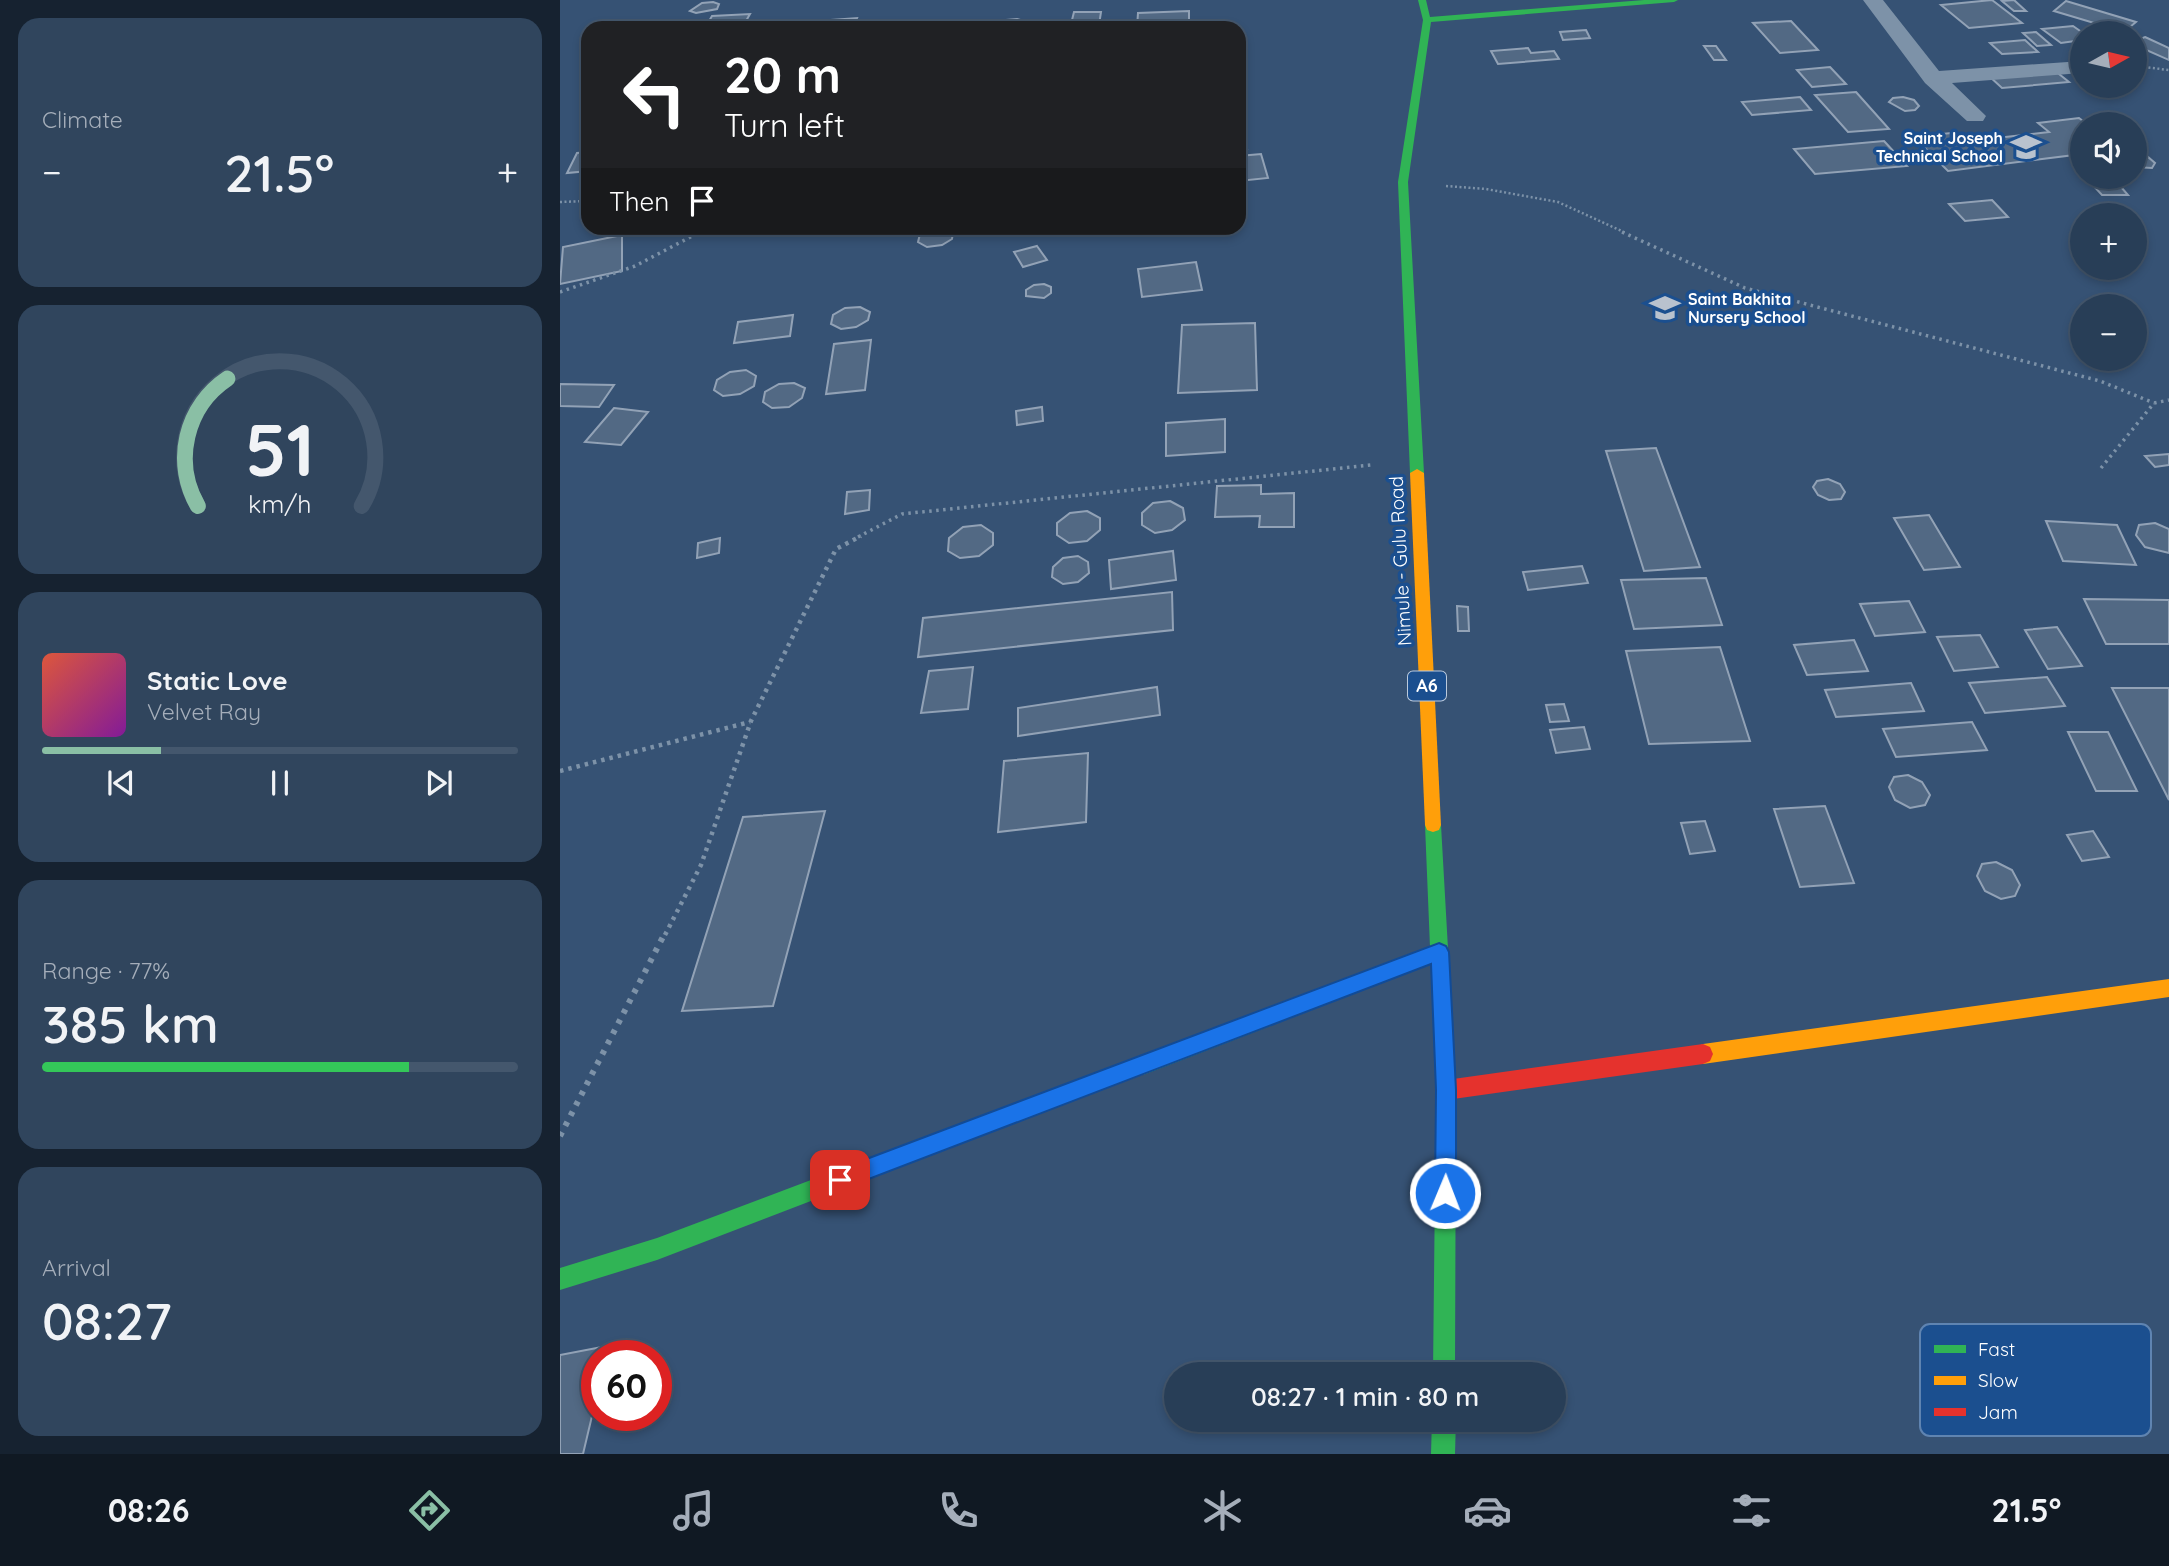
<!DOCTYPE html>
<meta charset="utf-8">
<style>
:root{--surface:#283e57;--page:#30455d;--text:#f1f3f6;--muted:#a5aeba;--line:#44576d;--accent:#8abfa5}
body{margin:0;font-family:Quicksand,sans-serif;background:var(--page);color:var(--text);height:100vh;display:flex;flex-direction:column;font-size:26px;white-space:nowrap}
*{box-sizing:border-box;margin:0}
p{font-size:23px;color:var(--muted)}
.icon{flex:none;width:38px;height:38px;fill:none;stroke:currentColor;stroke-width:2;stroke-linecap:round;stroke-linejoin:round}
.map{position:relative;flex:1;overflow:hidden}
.side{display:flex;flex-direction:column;gap:18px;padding:18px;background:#162230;width:560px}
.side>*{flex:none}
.hud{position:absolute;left:21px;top:21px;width:665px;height:214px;border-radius:21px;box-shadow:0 4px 10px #0003,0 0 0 2px var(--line);background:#202124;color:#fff;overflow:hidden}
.needle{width:46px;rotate:82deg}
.controls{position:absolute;left:1510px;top:21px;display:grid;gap:14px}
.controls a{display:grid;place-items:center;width:77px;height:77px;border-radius:50%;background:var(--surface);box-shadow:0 4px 10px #0003,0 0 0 2px var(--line);font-size:35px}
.speed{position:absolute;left:21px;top:1340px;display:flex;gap:14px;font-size:35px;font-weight:700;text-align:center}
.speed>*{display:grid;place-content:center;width:91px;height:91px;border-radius:50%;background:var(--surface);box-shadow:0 4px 10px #0003,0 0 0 2px var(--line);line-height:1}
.speed .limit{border:10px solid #d22;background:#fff;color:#111}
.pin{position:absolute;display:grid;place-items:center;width:60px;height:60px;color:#fff;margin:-30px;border-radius:14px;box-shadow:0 4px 10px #0006}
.me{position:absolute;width:77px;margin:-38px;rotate:1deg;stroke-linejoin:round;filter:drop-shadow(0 0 5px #0008)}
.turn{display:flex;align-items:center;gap:24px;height:147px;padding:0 28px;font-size:32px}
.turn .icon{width:91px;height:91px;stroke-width:2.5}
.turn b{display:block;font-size:49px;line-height:60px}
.then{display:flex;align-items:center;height:66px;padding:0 28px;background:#0003;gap:14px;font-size:26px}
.big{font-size:52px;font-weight:600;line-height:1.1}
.side .card{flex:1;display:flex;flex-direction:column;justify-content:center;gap:10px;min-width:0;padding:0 24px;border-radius:21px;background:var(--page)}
.side .dial{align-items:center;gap:0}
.dial svg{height:182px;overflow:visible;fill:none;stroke:var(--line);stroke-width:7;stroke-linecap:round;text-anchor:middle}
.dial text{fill:var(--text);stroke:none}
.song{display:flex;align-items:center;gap:21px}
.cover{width:84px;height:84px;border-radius:10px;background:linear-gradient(135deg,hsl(10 70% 55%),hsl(290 70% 35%))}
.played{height:7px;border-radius:4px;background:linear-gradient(90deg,var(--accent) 25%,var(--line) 25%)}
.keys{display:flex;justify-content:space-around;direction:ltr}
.heat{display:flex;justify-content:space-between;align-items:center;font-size:38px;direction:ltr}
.charge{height:10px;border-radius:5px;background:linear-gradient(90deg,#34c759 77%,var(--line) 0)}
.trip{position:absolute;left:604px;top:1362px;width:402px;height:70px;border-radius:35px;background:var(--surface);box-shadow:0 4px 10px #0003,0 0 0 2px var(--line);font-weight:600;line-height:70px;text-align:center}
.dock{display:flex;height:112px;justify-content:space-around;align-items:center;background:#101923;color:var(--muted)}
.dock .icon{width:49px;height:49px}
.dock .on{color:var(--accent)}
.dock b{font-size:32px;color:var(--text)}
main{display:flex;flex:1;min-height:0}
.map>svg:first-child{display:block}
.building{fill:#526984;stroke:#92a2b6;stroke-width:2}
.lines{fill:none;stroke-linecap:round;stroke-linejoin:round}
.path-far3{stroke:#7d92a8;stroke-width:2.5;stroke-dasharray:2 2.5;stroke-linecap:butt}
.path-far2{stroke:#7d92a8;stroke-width:3.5;stroke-dasharray:2.5 4.5;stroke-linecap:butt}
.path-far1{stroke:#7d92a8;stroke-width:4.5;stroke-dasharray:3.5 5;stroke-linecap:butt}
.path{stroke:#7d92a8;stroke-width:6;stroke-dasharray:4.5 7;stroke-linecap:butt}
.street{fill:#7d92a8;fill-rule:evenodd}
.fast{fill:#30b455;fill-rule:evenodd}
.slow{fill:#ff9f0a;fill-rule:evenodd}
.jam{fill:#e5322d;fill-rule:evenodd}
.route{fill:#1a73e8;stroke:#114b97;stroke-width:2}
.labels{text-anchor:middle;stroke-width:7;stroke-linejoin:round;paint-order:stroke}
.far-poi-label{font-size:16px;font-weight:bold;fill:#fff;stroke:#1b4f8f;text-anchor:end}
.shield{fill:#1b4f8f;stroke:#bbcadd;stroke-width:2}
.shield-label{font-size:18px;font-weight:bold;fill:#fff}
.street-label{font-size:19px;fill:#fff;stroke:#1b4f8f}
.key{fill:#1b4f8f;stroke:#5f84b1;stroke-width:2}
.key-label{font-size:19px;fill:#fff}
</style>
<main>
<section class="side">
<div class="card"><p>Climate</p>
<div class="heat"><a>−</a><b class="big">21.5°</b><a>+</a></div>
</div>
<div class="card dial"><svg viewBox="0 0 100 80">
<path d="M14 69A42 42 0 1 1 86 69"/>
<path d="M14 69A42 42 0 0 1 27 13" stroke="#8abfa5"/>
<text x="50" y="56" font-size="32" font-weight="700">51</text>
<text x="50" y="72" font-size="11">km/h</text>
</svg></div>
<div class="card">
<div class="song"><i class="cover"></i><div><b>Static Love</b><p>Velvet Ray</p></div></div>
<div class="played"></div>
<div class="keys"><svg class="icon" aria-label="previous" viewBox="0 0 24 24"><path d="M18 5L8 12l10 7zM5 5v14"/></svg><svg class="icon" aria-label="pause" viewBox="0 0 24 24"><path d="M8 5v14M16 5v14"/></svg><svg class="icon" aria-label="next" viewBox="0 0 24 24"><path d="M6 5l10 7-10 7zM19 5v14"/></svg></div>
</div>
<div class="card"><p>Range · 77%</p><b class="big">385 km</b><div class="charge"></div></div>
<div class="card"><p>Arrival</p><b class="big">08:27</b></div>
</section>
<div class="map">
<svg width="1609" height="1454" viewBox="0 0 1609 1454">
<rect width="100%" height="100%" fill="#365274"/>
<!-- building -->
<g class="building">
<polygon points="1432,0 1462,23 1409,28 1381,5"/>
<polygon points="1454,0 1466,11 1454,11 1442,1"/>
<polygon points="1506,1 1576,22 1564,32 1494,11"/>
<polygon points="153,2 159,4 157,9 136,13 130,11 142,3"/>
<polygon points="629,11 629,20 621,20 621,28 577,28 578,13"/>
<polygon points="514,12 541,12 539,25 566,24 566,28 510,28"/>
<polygon points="190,14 182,28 145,28 152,16"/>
<polygon points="297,18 294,25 359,22 357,28 267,28 271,20"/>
<polygon points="457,19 464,21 464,26 438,28 439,23 446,20"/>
<polygon points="1231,21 1258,50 1220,53 1193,23"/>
<polygon points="1513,26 1523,33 1522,40 1501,43 1482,29"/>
<polygon points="1026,30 1030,38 1003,40 1000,32"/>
<polygon points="1476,32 1491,45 1477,46 1463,33"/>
<polygon points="1585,37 1609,48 1609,60 1575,45 1575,41"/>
<polygon points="1465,40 1478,52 1442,54 1430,43"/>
<polygon points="1144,46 1156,46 1166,60 1154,60"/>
<polygon points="968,48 971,53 994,51 999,59 938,64 931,51"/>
<polygon points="1270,67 1286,84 1252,87 1237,70"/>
<polygon points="1494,70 1509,82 1442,88 1428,75"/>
<polygon points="1296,92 1329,129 1288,132 1255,95"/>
<polygon points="1240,97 1251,110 1192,115 1182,102"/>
<polygon points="1343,97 1354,100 1359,106 1355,110 1345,111 1329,102 1333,98"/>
<polygon points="1519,118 1527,124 1522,124 1522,154 1388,171 1354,137 1391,133 1401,142 1489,132 1478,123"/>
<polygon points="679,120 687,149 679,150"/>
<polygon points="1324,141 1347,166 1255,174 1234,149"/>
<polygon points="28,152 28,171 7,173 17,153"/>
<polygon points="1575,153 1588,157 1595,163 1592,168 1575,167"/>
<polygon points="701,154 708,178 679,181 679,156"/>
<polygon points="1555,180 1568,195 1542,195 1529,181"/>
<polygon points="1432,200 1448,217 1405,221 1389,204"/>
<polygon points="370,228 385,228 393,232 392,239 382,245 367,247 358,242 360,234"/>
<polygon points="62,235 62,271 0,284 3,247"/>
<polygon points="477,246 487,260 463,267 454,252"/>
<polygon points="636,262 642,290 582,297 578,269"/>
<polygon points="484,284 491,287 491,293 484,298 466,296 466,290 474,285"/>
<polygon points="300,307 310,312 308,320 296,327 281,329 271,324 273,315 285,308"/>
<polygon points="233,315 230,336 174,343 178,322"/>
<polygon points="695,323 697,390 618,393 622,325"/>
<polygon points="311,340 305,390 266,394 274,344"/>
<polygon points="186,370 196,376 194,386 180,394 163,396 154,390 157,380 170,372"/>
<polygon points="234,383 245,388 242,398 229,407 212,408 203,402 205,392 219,384"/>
<polygon points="0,384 54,385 39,407 0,406"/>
<polygon points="482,407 483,421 457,425 456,411"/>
<polygon points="54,408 88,412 61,445 25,442"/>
<polygon points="665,419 665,452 606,456 606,423"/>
<polygon points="1096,448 1140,567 1084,571 1046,451"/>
<polygon points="1609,454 1609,465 1595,467 1585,456"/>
<polygon points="1268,479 1280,484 1285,492 1281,499 1269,500 1258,495 1253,487 1257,481"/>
<polygon points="701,485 701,494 734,493 734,527 699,527 700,516 655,517 657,486"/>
<polygon points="310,490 309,510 285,514 287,492"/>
<polygon points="610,501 623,508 625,520 612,530 595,533 582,525 582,513 593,503"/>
<polygon points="527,511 540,518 540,530 527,541 509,543 497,535 497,523 510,513"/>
<polygon points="1369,515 1400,567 1364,570 1334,518"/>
<polygon points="1486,521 1557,525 1576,565 1503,561"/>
<polygon points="1595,523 1609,529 1609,553 1585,547 1576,535 1579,525"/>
<polygon points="421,525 433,533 433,545 419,556 400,558 388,551 389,538 403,527"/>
<polygon points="160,538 159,553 137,558 138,543"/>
<polygon points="613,551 616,580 551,589 549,560"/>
<polygon points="518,556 528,562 529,573 518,582 503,584 492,577 493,567 503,558"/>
<polygon points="1022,566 1028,583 968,590 963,572"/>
<polygon points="1146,578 1162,625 1074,629 1061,580"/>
<polygon points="612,592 613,630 358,657 363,618"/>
<polygon points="1524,599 1609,600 1609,644 1546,644"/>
<polygon points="1349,601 1365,632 1315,636 1300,604"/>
<polygon points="897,606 908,607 909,631 898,631"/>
<polygon points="1497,627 1522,666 1488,669 1465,630"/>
<polygon points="1420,635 1438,667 1394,671 1377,637"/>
<polygon points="1294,640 1308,671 1247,675 1234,645"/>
<polygon points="1160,647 1190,741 1089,744 1066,651"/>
<polygon points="413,667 408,709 361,713 369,671"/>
<polygon points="1487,677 1505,706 1425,713 1409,683"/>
<polygon points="1351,683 1364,711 1276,717 1265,690"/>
<polygon points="597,687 600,715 458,736 458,708"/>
<polygon points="1552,688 1609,688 1609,800"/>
<polygon points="1004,704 1009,721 990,722 986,705"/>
<polygon points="1412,722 1427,750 1336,757 1323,729"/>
<polygon points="1024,727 1030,749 996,753 990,730"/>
<polygon points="1508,732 1548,732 1577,791 1536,791"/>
<polygon points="528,753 526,822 438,832 444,761"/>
<polygon points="1348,775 1362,782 1370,795 1365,805 1350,808 1335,800 1329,787 1334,777"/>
<polygon points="1265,806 1294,883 1240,887 1214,809"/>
<polygon points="265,811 213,1006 122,1011 183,817"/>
<polygon points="1145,821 1155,851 1130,854 1121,823"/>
<polygon points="1533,831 1549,857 1522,861 1507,835"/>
<polygon points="1436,862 1452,870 1460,885 1455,896 1441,899 1425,891 1417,876 1422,864"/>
<polygon points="47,1346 45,1356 37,1356 37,1395 23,1454 0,1454 0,1355"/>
</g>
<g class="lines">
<!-- path-far3 -->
<g class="path-far3">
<polyline points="1575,66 1609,70"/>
<polyline points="886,186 926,189 998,202 1066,233"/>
<polyline points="0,202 28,201"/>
<polyline points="137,233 146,228"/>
</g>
<!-- path-far2 -->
<g class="path-far2">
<polyline points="1062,232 1185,288 1540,381 1594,403"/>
<polyline points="0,292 75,266 140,232"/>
<polyline points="1541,468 1594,403 1609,400"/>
<polyline points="298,537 342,514 811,465"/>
</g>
<!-- path-far1 -->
<g class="path-far1">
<polyline points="0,771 190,722"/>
<polyline points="105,935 141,865 191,721 276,549 301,536"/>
</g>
<!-- path -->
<polyline class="path" points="0,1136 105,933"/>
<!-- street -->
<polygon class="street" points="1303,0 1323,0 1379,71 1522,61 1522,73 1392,83 1426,116 1423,121 1407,121 1365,83"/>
<!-- fast -->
<g class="fast">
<polygon points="858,0 866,0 870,17 1084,0 1118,0 1114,2 871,22 848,182 864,473 857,477 850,473 838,182 863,20"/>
<polygon points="873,818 879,820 881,825 896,1090 895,1374 873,1374 876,1090 871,964 583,1075 576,1072 573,1065 576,1058 583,1055 870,947 865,825 867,820"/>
<polygon points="423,1115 430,1118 433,1125 430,1132 423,1135 97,1260 0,1290 0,1268 97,1238"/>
<polygon points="872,1419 896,1419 895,1454 871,1454"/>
</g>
<!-- slow -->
<g class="slow">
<polygon points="857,469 864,473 881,825 879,830 873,832 867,830 865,825 850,473"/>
<polygon points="1609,979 1609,997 1143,1064 1136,1061 1133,1054 1136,1047 1143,1044"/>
</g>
<!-- jam -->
<g class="jam">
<polygon points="1143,1044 1150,1047 1153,1054 1150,1061 1143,1064 886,1100 879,1097 876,1090 879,1083 886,1080"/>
<polygon points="583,1055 590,1058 593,1065 590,1072 423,1135 416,1132 413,1125 416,1118"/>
</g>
</g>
<!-- route -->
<polygon class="route" points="879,943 886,946 889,952 896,1090 896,1193 893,1200 885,1203 878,1200 875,1193 876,1090 871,964 280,1190 272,1187 269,1180 272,1172 280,1169"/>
<!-- icons -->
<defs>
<g id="school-bare" transform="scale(2.415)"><path d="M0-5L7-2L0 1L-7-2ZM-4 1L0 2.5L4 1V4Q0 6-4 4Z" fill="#b9c2ce" stroke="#1b4f8f" stroke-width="2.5" paint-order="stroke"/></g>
</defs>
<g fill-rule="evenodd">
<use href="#school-bare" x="1466" y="147"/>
<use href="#school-bare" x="1105" y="308"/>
</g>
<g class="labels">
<!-- far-poi labels -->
<g class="far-poi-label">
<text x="1443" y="144">Saint Joseph<tspan x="1443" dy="18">Technical School</tspan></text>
<text x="1128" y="305" text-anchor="start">Saint Bakhita<tspan x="1128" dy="18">Nursery School</tspan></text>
</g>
<!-- shield labels -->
<rect class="shield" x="848" y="671.5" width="38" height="29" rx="5"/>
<g class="shield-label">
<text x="867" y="692">A6</text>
</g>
<!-- street labels -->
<g class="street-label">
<text transform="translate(840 561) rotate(-93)" y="7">Nimule - Gulu Road</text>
</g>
</g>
<!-- legend -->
<rect x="1360" y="1324" width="231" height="112" rx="10" class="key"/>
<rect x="1374" y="1345" width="32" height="8" fill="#30b455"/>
<rect x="1374" y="1376" width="32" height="9" fill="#ff9f0a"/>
<rect x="1374" y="1408" width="32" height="8" fill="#e5322d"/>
<g class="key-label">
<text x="1418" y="1356">Fast</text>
<text x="1418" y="1387">Slow</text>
<text x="1418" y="1419">Jam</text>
</g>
</svg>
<div class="controls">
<a><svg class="needle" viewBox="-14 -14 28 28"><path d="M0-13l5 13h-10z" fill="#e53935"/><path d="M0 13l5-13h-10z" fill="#a5aeba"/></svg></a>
<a><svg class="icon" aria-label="sound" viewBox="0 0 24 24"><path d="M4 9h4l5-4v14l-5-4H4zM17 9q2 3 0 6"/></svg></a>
<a>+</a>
<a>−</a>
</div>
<div class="speed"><div class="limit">60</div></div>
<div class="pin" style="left:280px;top:1180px;background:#d93025"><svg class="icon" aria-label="arrive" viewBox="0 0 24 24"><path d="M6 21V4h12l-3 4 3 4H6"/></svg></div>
<svg class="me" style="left:885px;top:1193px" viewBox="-20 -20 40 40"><circle r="17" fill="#1a73e8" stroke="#fff" stroke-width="3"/><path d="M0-11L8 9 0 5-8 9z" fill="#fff"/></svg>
<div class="trip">08:27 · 1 min · 80 m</div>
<div class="hud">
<div class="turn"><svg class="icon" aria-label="left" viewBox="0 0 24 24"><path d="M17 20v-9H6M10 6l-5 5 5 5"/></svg><div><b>20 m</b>Turn left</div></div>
<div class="then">Then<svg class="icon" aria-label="arrive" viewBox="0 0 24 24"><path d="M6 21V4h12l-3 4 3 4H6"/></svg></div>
</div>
</div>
</main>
<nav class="dock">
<b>08:26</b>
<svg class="icon on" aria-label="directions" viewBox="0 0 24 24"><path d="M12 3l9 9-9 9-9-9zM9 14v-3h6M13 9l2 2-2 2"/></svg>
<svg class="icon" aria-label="music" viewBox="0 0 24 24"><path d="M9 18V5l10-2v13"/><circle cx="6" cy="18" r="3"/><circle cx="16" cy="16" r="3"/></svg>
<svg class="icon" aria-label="phone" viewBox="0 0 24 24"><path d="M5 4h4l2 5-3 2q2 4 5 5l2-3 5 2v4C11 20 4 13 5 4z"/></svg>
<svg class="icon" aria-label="climate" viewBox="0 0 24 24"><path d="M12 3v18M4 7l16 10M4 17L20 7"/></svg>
<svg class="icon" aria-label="car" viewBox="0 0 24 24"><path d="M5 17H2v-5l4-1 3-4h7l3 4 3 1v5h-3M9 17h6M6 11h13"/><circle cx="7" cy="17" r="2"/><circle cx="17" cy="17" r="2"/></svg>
<svg class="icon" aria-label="filters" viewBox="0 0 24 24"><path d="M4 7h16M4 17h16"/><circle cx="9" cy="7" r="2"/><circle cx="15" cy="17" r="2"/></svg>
<b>21.5°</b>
</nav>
